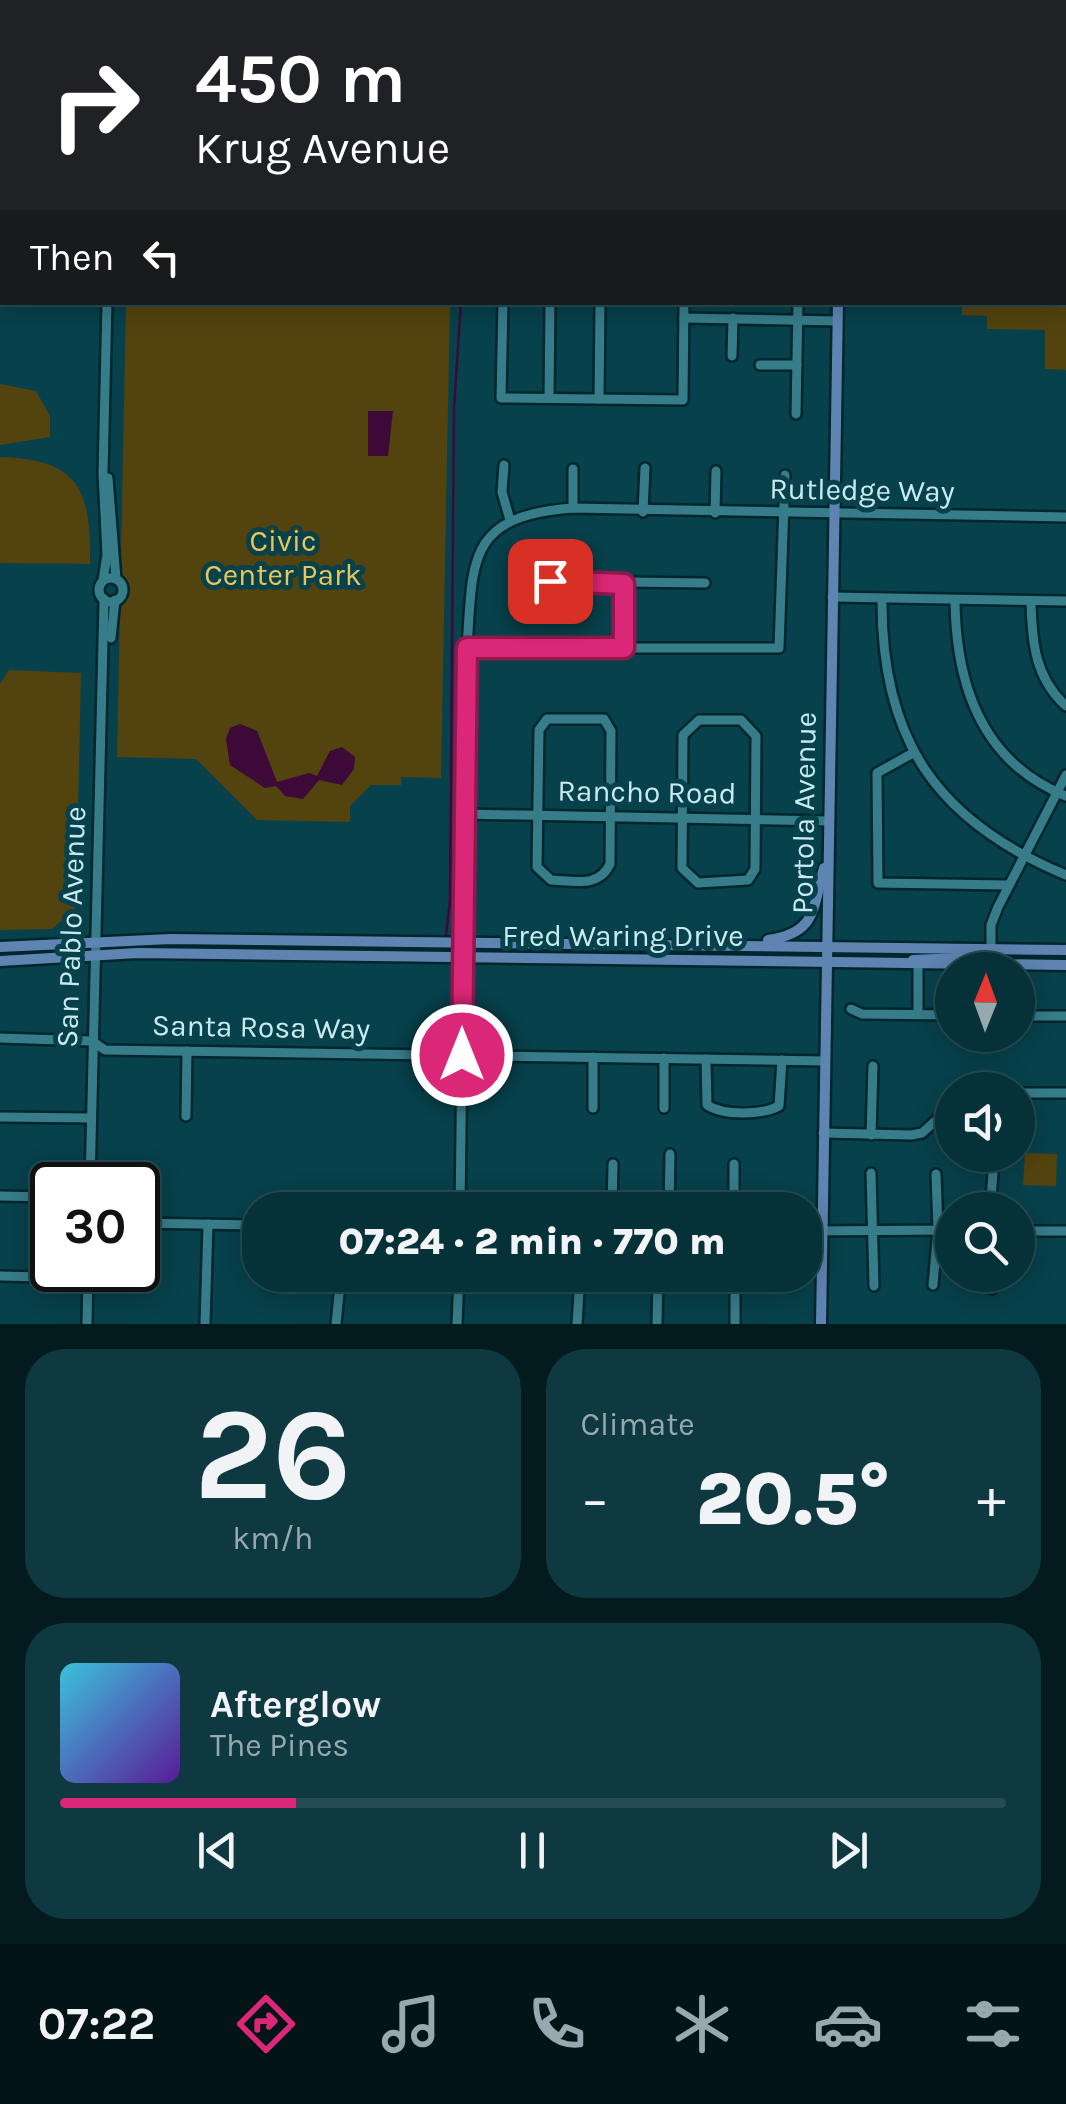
<!DOCTYPE html>
<meta charset="utf-8">
<style>
:root{--surface:#053138;--page:#0e3940;--text:#f1f3f6;--muted:#97a9ae;--line:#264c53;--accent:#db2777}
body{margin:0;font-family:Karla,sans-serif;background:var(--page);color:var(--text);height:100vh;display:flex;flex-direction:column;font-size:38px;white-space:nowrap}
*{box-sizing:border-box;margin:0}
p{font-size:32px;color:var(--muted)}
.icon{flex:none;width:55px;height:55px;fill:none;stroke:currentColor;stroke-width:2;stroke-linecap:round;stroke-linejoin:round}
.map{position:relative;height:1324px;overflow:hidden}
.sheet{display:flex;flex-direction:column;gap:25px;padding:25px;background:#031b1f;flex:1}
.sheet>*{flex:none}
.top-card{position:absolute;left:0px;top:0px;width:1068px;height:305px;box-shadow:0 5px 25px #0003,0 0 0 2px var(--line);background:#202124;color:#fff;overflow:hidden}
.needle{width:65px;rotate:1deg}
.buttons{position:absolute;left:935px;top:952px;display:grid;gap:20px}
.buttons a{display:grid;place-items:center;width:100px;height:100px;border-radius:50%;background:var(--surface);box-shadow:0 5px 25px #0003,0 0 0 2px var(--line);font-size:50px}
.speed{position:absolute;left:30px;top:1162px;display:flex;gap:20px;font-size:50px;font-weight:700;text-align:center}
.speed>*{display:grid;place-content:center;width:130px;height:130px;border-radius:50%;background:var(--surface);box-shadow:0 5px 25px #0003,0 0 0 2px var(--line);line-height:1}
.speed .limit{border:5px solid #111;border-radius:15px;background:#fff;color:#111}
.pin{position:absolute;display:grid;place-items:center;width:85px;height:85px;color:#fff;margin:-42px;border-radius:20px;box-shadow:0 5px 15px #0006}
.me{position:absolute;width:110px;margin:-55px;rotate:0deg;stroke-linejoin:round;filter:drop-shadow(0 0 8px #0008)}
.turn{display:flex;align-items:center;gap:35px;height:210px;padding:0 30px;font-size:45px}
.turn .icon{width:130px;height:130px;stroke-width:2.5}
.turn b{display:block;font-size:70px;line-height:85px}
.then{display:flex;align-items:center;height:95px;padding:0 30px;background:#0003;gap:20px;font-size:38px}
.big{font-size:75px;font-weight:800;line-height:1.1}
.sheet .card{flex:1;display:flex;flex-direction:column;justify-content:center;gap:15px;min-width:0;padding:0 35px;border-radius:40px;background:var(--page)}
.sheet .dial{align-items:center;gap:0}
.dial b{font-size:130px;line-height:1}
.song{display:flex;align-items:center;gap:30px}
.cover{width:120px;height:120px;border-radius:15px;background:linear-gradient(135deg,hsl(190 70% 55%),hsl(270 70% 35%))}
.played{height:10px;border-radius:5px;background:linear-gradient(90deg,var(--accent) 25%,var(--line) 25%)}
.keys{display:flex;justify-content:space-around;direction:ltr}
.heat{display:flex;justify-content:space-between;align-items:center;font-size:55px;direction:ltr}
.sheet .tiles{flex:1;display:grid;gap:25px;grid-template-columns:1fr 1fr}
.card:last-child{grid-column:span 2}
.trip{position:absolute;left:242px;top:1192px;width:580px;height:100px;border-radius:40px;background:var(--surface);box-shadow:0 5px 25px #0003,0 0 0 2px var(--line);font-weight:800;line-height:100px;text-align:center}
.menu{display:flex;height:160px;justify-content:space-around;align-items:center;background:#021416;color:var(--muted)}
.menu .icon{width:70px;height:70px}
.menu .active{color:var(--accent)}
.menu b{font-size:45px;color:var(--text)}
.map>svg:first-child{display:block}
.green{fill:#52430f}
.water{fill:#3d0938}
.lines{fill:none;stroke-linecap:round;stroke-linejoin:round}
.stream{stroke:#3d0938;stroke-width:2.5}
.river{stroke:#3d0938;stroke-width:11}
.minor-casing{stroke:#00262d;stroke-width:14}
.major-casing{stroke:#00262d;stroke-width:15}
.minor{stroke:#377c89;stroke-width:9}
.major{stroke:#5e84b2;stroke-width:10}
.route-casing{stroke:#8e194d;stroke-width:25}
.route{stroke:#db2777;stroke-width:18}
.labels{text-anchor:middle;stroke-width:10;stroke-linejoin:round;paint-order:stroke}
.street-label{font-size:30px;fill:#c9eaf1;stroke:#07414b}
.park-label{font-size:30px;fill:#e7c65c;stroke:#07414b}
</style>
<div class="map">
<svg width="1066" height="1324" viewBox="0 0 1066 1324">
<rect width="100%" height="100%" fill="#07414b"/>
<!-- green -->
<g class="green">
<polygon points="17,0 327,0 360,2 24,2"/>
<polygon points="1066,247 1066,370 1045,369 1045,330 987,329 987,316 962,315 962,303 1065,302"/>
<polygon points="126,303 450,303 441,778 401,777 401,785 371,785 350,806 350,822 257,820 196,759 117,757"/>
<polygon points="0,384 36,391 50,416 50,437 0,445"/>
<path d="M 0,457 C 80,459 91,491 90,564 L 0,563 Z"/>
<polygon points="9,670 81,673 76,908 52,929 0,930 0,684"/>
<polygon points="1025,1153 1057,1154 1056,1186 1023,1185"/>
</g>
<!-- water -->
<g class="water">
<polygon points="368,411 393,411 388,456 368,456"/>
<polygon points="240,724 257,731 277,782 309,773 317,776 330,751 342,747 355,757 354,769 342,785 319,780 303,799 285,796 276,786 265,788 230,765 226,739 230,728"/>
</g>
<g class="lines">
<!-- stream -->
<g class="stream">
<polyline points="466,2 466,0"/>
<polyline points="446,935 450,901 454,408 461,302"/>
</g>
<!-- river -->
<g class="river">
<polyline points="751,0 759,2"/>
<polyline points="1065,68 1066,68"/>
</g>
<!-- minor casing -->
<g class="minor-casing">
<g id="minor">
<polyline points="440,2 440,0"/>
<polyline points="0,48 2,48"/>
<polyline points="0,201 2,201"/>
<polyline points="0,217 2,217"/>
<polyline points="0,225 2,225"/>
<polyline points="1065,234 1066,235"/>
<polyline points="503,302 501,398 683,400 684,302"/>
<polyline points="684,318 837,321"/>
<polyline points="732,356 733,318"/>
<polyline points="760,365 797,365"/>
<polyline points="549,398 550,302"/>
<polyline points="599,399 600,302"/>
<polyline points="796,414 798,302"/>
<polyline points="504,465 502,492 510,520"/>
<polyline points="108,478 116,579"/>
<polyline points="573,508 573,469"/>
<polyline points="643,512 645,468"/>
<polyline points="715,513 716,471"/>
<circle cx="111" cy="590" r="12"/>
<polyline points="103,580 107,555 103,473 107,302"/>
<polyline points="550,581 705,583"/>
<polyline points="832,597 1066,601"/>
<path d="M 882,599 C 881,739 936,821 1066,875"/>
<path d="M 955,601 C 956,684 981,762 1066,796"/>
<path d="M 1031,602 C 1032,642 1035,678 1066,706"/>
<polyline points="111,638 115,600"/>
<polyline points="467,648 779,648 785,475"/>
<polyline points="623,648 624,583"/>
<path d="M 547,719 L 604,719 L 611,731 L 610,864 C 599,888 574,881 551,880 L 537,867 L 539,730 Z"/>
<polygon points="699,720 741,720 756,736 755,869 748,880 698,883 682,868 683,735"/>
<polyline points="913,753 877,773 878,883 1008,885"/>
<polyline points="464,814 829,821"/>
<polyline points="991,949 991,925 998,907 1066,775"/>
<polyline points="918,964 918,1014"/>
<polyline points="851,1009 862,1014 952,1015"/>
<polyline points="1018,1016 1066,1016"/>
<polyline points="0,1038 92,1041 105,1050 825,1061"/>
<path d="M 706,1059 L 707,1105 C 724,1116 762,1115 779,1106 L 782,1060"/>
<polyline points="1018,1093 1066,1093"/>
<polyline points="593,1108 593,1057"/>
<polyline points="664,1108 664,1058"/>
<polyline points="186,1116 187,1051"/>
<polyline points="0,1117 91,1118"/>
<polyline points="823,1133 911,1135 922,1133 952,1106"/>
<polyline points="871,1135 873,1066"/>
<polyline points="734,1164 734,1210"/>
<polyline points="871,1173 874,1286"/>
<polyline points="90,1185 104,599"/>
<polyline points="0,1196 52,1197"/>
<path d="M 460,1210 L 467,648 C 473,559 467,516 573,508 L 1066,517"/>
<polyline points="612,1210 613,1164"/>
<polyline points="669,1210 670,1154"/>
<polyline points="990,1210 993,1173"/>
<polyline points="138,1223 260,1225"/>
<polyline points="805,1231 952,1230"/>
<polyline points="1018,1231 1066,1231"/>
<polyline points="735,1275 735,1324"/>
<polyline points="992,1275 992,1289"/>
<polyline points="0,1276 88,1278"/>
<polyline points="933,1285 938,1229 936,1174"/>
<polyline points="87,1324 88,1270"/>
<polyline points="205,1324 208,1224"/>
<polyline points="336,1324 341,1275"/>
<polyline points="457,1324 459,1275"/>
<polyline points="577,1324 580,1275"/>
<polyline points="657,1324 658,1275"/>
</g>
</g>
<!-- major casing -->
<g class="major-casing">
<g id="major">
<polyline points="843,2 843,0"/>
<path d="M 768,940 C 817,933 812,909 824,868"/>
<polyline points="0,947 171,939 1066,950"/>
<polyline points="913,960 982,957 990,955 991,949"/>
<polyline points="0,961 138,953 1066,965"/>
<polyline points="821,1324 838,302"/>
</g>
</g>
<!-- minor -->
<use href="#minor" class="minor"/>
<!-- major -->
<use href="#major" class="major"/>
</g>
<g class="lines">
<!-- route casing -->
<g class="route-casing">
<polyline id="route" points="462,1055 467,648 624,648 624,584 550,581"/>
</g>
<!-- route -->
<use href="#route" class="route"/>
</g>
<g class="labels">
<!-- street labels -->
<g class="street-label">
<text transform="translate(862 490) rotate(1)" y="10">Rutledge Way</text>
<text transform="translate(647 792) rotate(1)" y="10">Rancho Road</text>
<text transform="translate(804 813) rotate(-89)" y="10">Portola Avenue</text>
<text transform="translate(71 927) rotate(-88)" y="10">San Pablo Avenue</text>
<text x="623" y="946">Fred Waring Drive</text>
<text transform="translate(261 1027) rotate(1)" y="10">Santa Rosa Way</text>
</g>
<!-- park labels -->
<g class="park-label">
<text x="283" y="551">Civic<tspan x="283" dy="34">Center Park</tspan></text>
</g>
</g>
</svg>
<div class="buttons">
<a><svg class="needle" viewBox="-14 -14 28 28"><path d="M0-13l5 13h-10z" fill="#e53935"/><path d="M0 13l5-13h-10z" fill="#97a9ae"/></svg></a>
<a><svg class="icon" aria-label="sound" viewBox="0 0 24 24"><path d="M4 9h4l5-4v14l-5-4H4zM17 9q2 3 0 6"/></svg></a>
<a><svg class="icon" aria-label="search" viewBox="0 0 24 24"><circle cx="10" cy="10" r="6"/><path d="M15 15l6 6"/></svg></a>
</div>
<div class="speed"><div class="limit">30</div></div>
<div class="pin" style="left:550px;top:581px;background:#d93025"><svg class="icon" aria-label="arrive" viewBox="0 0 24 24"><path d="M6 21V4h12l-3 4 3 4H6"/></svg></div>
<svg class="me" style="left:462px;top:1055px" viewBox="-20 -20 40 40"><circle r="17" fill="#db2777" stroke="#fff" stroke-width="3"/><path d="M0-11L8 9 0 5-8 9z" fill="#fff"/></svg>
<div class="trip">07:24 · 2 min · 770 m</div>
<div class="top-card">
<div class="turn"><svg class="icon" aria-label="right" viewBox="0 0 24 24"><path d="M7 20v-9h11M14 6l5 5-5 5"/></svg><div><b>450 m</b>Krug Avenue</div></div>
<div class="then">Then<svg class="icon" aria-label="left" viewBox="0 0 24 24"><path d="M17 20v-9H6M10 6l-5 5 5 5"/></svg></div>
</div>
</div>
<section class="sheet">
<div class="tiles">
<div class="card dial"><b>26</b><p>km/h</p></div>
<div class="card"><p>Climate</p>
<div class="heat"><a>−</a><b class="big">20.5°</b><a>+</a></div>
</div>
<div class="card">
<div class="song"><i class="cover"></i><div><b>Afterglow</b><p>The Pines</p></div></div>
<div class="played"></div>
<div class="keys"><svg class="icon" aria-label="previous" viewBox="0 0 24 24"><path d="M18 5L8 12l10 7zM5 5v14"/></svg><svg class="icon" aria-label="pause" viewBox="0 0 24 24"><path d="M8 5v14M16 5v14"/></svg><svg class="icon" aria-label="next" viewBox="0 0 24 24"><path d="M6 5l10 7-10 7zM19 5v14"/></svg></div>
</div>
</div>
</section>
<nav class="menu">
<b>07:22</b>
<svg class="icon active" aria-label="directions" viewBox="0 0 24 24"><path d="M12 3l9 9-9 9-9-9zM9 14v-3h6M13 9l2 2-2 2"/></svg>
<svg class="icon" aria-label="music" viewBox="0 0 24 24"><path d="M9 18V5l10-2v13"/><circle cx="6" cy="18" r="3"/><circle cx="16" cy="16" r="3"/></svg>
<svg class="icon" aria-label="phone" viewBox="0 0 24 24"><path d="M5 4h4l2 5-3 2q2 4 5 5l2-3 5 2v4C11 20 4 13 5 4z"/></svg>
<svg class="icon" aria-label="climate" viewBox="0 0 24 24"><path d="M12 3v18M4 7l16 10M4 17L20 7"/></svg>
<svg class="icon" aria-label="car" viewBox="0 0 24 24"><path d="M5 17H2v-5l4-1 3-4h7l3 4 3 1v5h-3M9 17h6M6 11h13"/><circle cx="7" cy="17" r="2"/><circle cx="17" cy="17" r="2"/></svg>
<svg class="icon" aria-label="filters" viewBox="0 0 24 24"><path d="M4 7h16M4 17h16"/><circle cx="9" cy="7" r="2"/><circle cx="15" cy="17" r="2"/></svg>
</nav>
